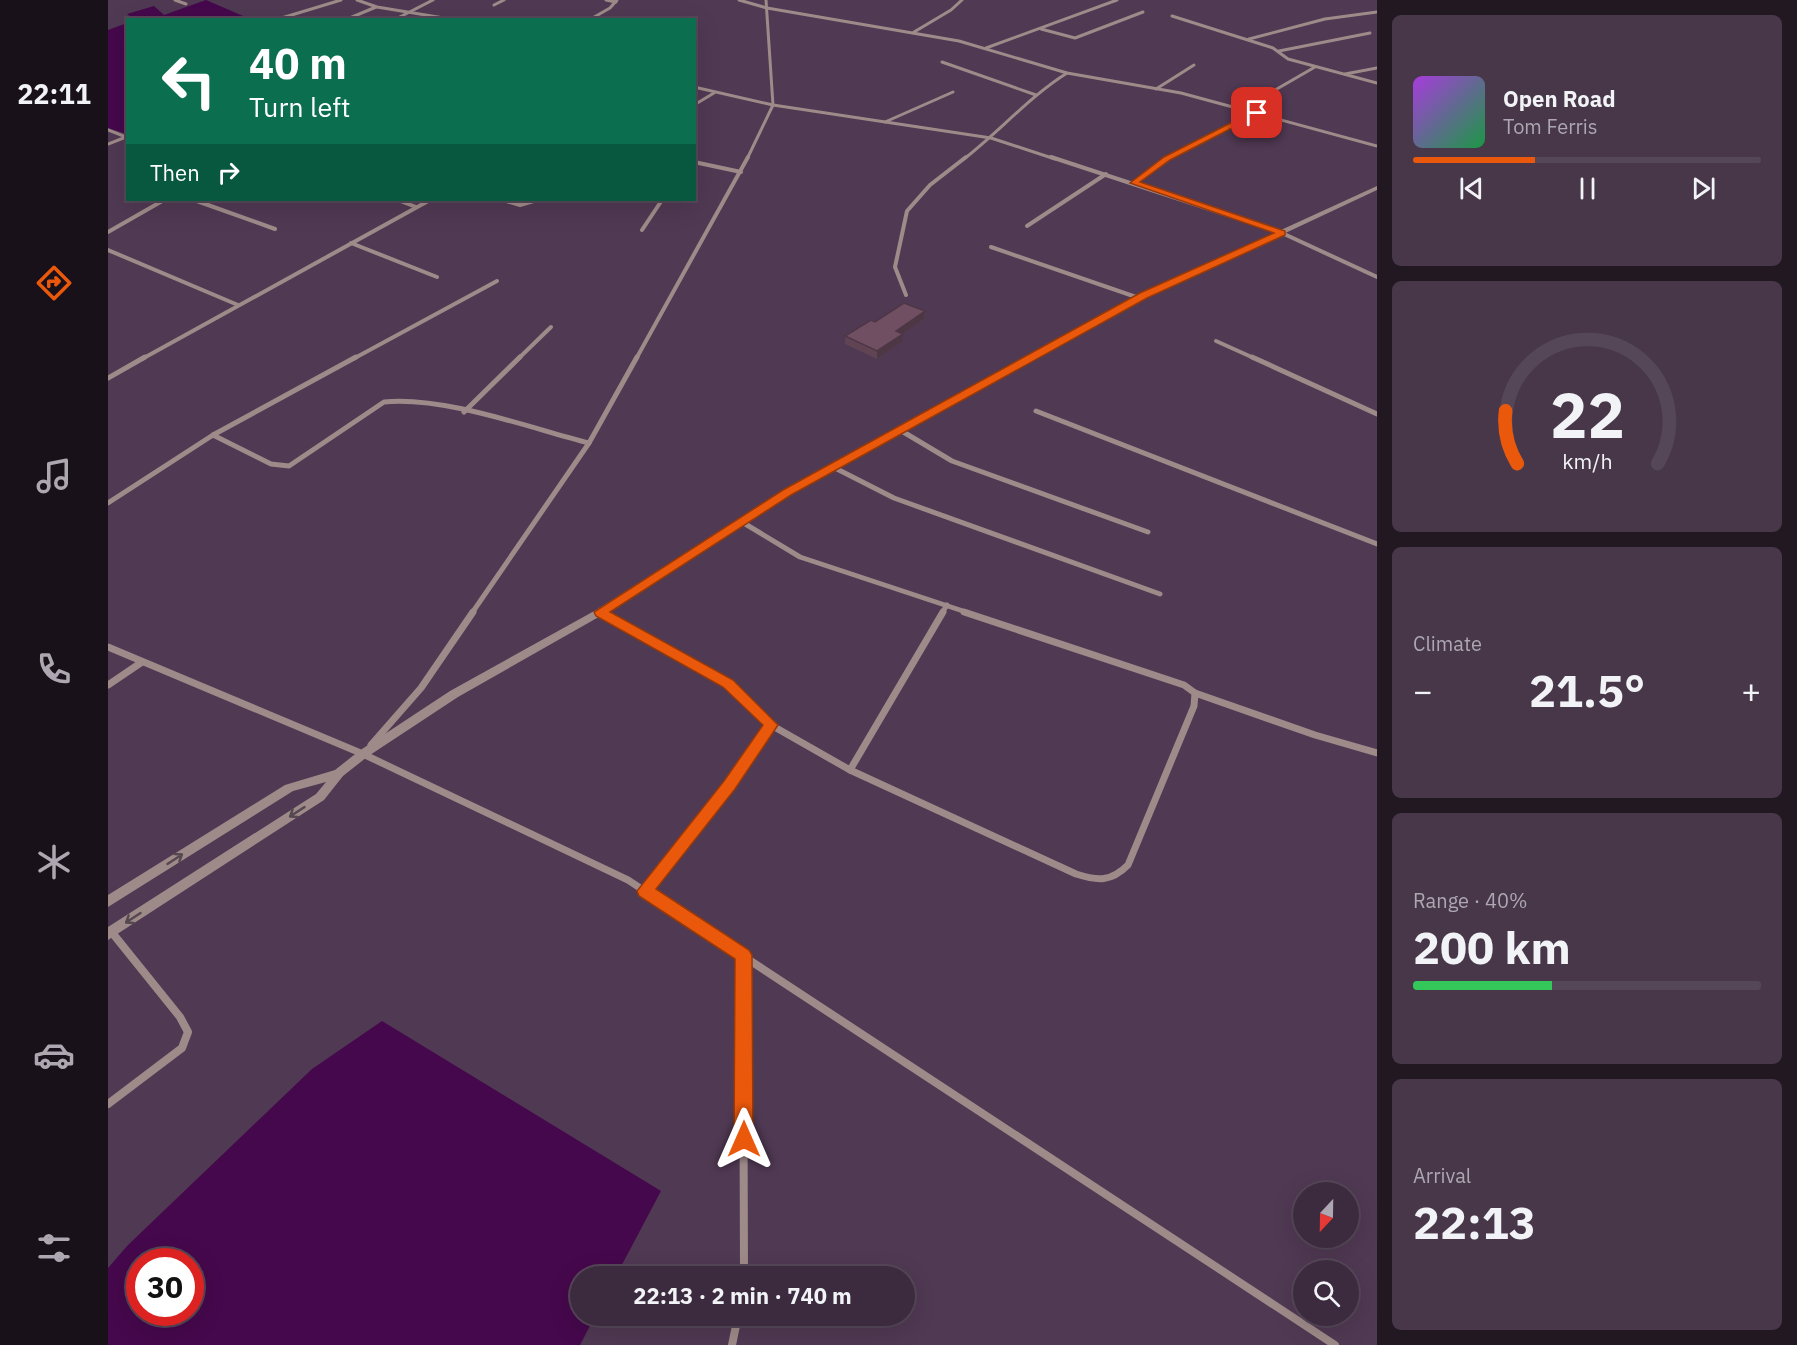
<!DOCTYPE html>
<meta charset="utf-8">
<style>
:root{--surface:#3c2b3e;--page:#473749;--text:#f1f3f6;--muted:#aca7b0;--line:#554758;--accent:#ea580c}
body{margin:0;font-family:"IBM Plex Sans",sans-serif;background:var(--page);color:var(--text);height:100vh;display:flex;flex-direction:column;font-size:22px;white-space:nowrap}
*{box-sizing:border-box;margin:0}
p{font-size:20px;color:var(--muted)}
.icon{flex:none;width:33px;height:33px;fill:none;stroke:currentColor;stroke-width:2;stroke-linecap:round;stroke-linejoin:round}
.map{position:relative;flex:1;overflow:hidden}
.drawer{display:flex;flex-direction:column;gap:15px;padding:15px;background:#211822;width:420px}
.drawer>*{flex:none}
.hud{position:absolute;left:18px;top:18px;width:570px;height:183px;border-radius:0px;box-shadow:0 6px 24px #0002,0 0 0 2px var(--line);background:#0b6e4f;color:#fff;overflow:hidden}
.needle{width:39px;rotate:202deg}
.fabs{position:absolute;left:1185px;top:1182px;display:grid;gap:12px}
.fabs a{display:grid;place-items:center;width:66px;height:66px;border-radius:50%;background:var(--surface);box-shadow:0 6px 24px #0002,0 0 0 2px var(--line);font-size:30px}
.speed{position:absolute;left:18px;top:1248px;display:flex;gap:12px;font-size:30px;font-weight:700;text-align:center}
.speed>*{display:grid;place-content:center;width:78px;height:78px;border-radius:50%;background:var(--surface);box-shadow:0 6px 24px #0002,0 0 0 2px var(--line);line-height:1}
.speed .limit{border:9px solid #d22;background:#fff;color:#111}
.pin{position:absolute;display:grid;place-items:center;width:51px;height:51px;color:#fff;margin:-26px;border-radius:12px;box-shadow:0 3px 9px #0006}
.me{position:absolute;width:66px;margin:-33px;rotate:0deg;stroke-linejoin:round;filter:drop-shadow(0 0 4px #0008)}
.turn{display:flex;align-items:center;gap:21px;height:126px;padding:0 24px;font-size:27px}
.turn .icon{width:78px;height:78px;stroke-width:2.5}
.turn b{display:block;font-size:42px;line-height:51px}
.then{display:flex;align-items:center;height:57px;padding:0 24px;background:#0003;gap:12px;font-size:22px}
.big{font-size:45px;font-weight:700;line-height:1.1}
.drawer .tile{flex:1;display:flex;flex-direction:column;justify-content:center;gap:9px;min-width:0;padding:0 21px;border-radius:9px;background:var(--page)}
.drawer .dial{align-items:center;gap:0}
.dial svg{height:156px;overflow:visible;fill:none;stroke:var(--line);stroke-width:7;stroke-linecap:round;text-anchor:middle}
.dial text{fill:var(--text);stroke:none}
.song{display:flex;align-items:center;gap:18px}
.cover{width:72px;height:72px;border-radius:9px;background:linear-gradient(135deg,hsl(280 70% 55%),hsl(140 70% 35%))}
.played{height:6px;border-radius:3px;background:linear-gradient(90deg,var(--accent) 35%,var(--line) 35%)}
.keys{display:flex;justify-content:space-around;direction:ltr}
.heat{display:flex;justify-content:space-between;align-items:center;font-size:33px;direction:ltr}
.charge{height:9px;border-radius:4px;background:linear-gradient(90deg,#34c759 40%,var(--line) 0)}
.trip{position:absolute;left:462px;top:1266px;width:345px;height:60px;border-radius:30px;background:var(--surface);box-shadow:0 6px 24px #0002,0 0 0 2px var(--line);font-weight:700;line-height:60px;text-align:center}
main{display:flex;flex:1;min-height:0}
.tab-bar{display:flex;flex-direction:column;width:108px;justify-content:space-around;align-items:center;background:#181119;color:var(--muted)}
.tab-bar .icon{width:42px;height:42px}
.tab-bar .selected{color:var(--accent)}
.tab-bar b{font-size:27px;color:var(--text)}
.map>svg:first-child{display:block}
.water{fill:#45084c;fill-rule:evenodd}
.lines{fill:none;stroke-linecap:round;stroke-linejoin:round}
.minor-far4{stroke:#9e8a89;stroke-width:3}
.minor-far3{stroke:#9e8a89;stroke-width:4}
.minor-far2{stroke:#9e8a89;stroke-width:5}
.minor-far1{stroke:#9e8a89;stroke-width:7}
.minor{stroke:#9e8a89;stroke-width:8}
.tertiary{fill:#9e8a89;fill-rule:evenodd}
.wall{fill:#604454}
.shaded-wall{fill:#4e3745}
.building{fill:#704f62;stroke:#4e3745;stroke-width:1.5}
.oneway{stroke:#564850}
.route{fill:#ea580c;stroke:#983908;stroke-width:1.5}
</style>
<main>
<nav class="tab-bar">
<b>22:11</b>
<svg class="icon selected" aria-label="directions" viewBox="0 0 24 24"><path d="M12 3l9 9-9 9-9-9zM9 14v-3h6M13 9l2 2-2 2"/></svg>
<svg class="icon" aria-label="music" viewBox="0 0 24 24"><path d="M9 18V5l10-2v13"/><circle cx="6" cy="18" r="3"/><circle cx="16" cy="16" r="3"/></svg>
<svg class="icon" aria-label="phone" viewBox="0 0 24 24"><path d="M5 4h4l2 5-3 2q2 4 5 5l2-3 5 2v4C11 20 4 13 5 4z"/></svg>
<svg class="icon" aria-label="climate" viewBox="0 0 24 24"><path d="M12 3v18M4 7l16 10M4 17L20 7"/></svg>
<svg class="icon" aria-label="car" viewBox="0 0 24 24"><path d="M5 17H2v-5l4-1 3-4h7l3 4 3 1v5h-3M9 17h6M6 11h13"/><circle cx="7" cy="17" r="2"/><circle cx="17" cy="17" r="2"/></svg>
<svg class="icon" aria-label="filters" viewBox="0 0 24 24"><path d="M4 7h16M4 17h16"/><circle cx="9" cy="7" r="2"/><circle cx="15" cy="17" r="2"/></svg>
</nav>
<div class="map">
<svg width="1269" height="1345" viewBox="0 0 1269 1345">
<rect width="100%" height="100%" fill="#503953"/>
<!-- water -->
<g class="water">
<polygon points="98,0 142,19 25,19 19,14 46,6 56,15"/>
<polygon points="19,23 20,23 19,134 0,128 0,30"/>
<path d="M 274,1021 L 553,1191 L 508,1276 L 472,1276 L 472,1316 L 487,1316 L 472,1345 L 0,1345 L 0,1268 L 20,1245 L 204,1069 ZM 32,1262 L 82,1262 L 82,1312 L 32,1312 Z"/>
</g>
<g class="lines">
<!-- minor-far4 -->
<g class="minor-far4">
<polyline points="67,0 78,4"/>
<polyline points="249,0 269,7 348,20"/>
<polyline points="498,0 508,2"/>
<polyline points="631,0 659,8 851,41 959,73 1073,93 1269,146"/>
<polyline points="386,5 396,0"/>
<polyline points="1064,16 1165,48 1180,59 1269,83"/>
<polyline points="167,20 233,0"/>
<polyline points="237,20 268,7"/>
<polyline points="286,20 325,0"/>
<polyline points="481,20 502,8 509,0"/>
<polyline points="933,29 967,38 1035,12"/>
<polyline points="806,32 843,10 854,0"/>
<polyline points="1141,39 1217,19 1269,12"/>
<polyline points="878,48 1009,0"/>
<polyline points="1171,51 1262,33"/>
<polyline points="834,62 928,95"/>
<polyline points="1237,74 1269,68"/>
<polyline points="586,87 665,105 883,138 947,159"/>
<polyline points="1048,89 1086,65"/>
<polyline points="1162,93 1207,67"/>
<polyline points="586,105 606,93"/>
<polyline points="777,122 845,92"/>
<polyline points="0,130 18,137 0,144"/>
<polyline points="639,159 665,105 658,0"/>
<path d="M 856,159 C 892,131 921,97 959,73"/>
<polyline points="1060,159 1149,113"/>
</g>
<!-- minor-far3 -->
<g class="minor-far3">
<polyline points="943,157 1174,233 1269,277"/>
<polyline points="586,162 633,172"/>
<polyline points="1026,183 1063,157"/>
<polyline points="86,200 167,229"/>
<polyline points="290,200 308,207"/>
<polyline points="395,200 412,205 429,200"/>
<polyline points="919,226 998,174"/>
<polyline points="534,230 554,200"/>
<polyline points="0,232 56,200"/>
<polyline points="243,243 329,277"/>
<polyline points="883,247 1031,298"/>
<polyline points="0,250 130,305"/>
<polyline points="798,295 787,267 799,211 822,185 858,157"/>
<polyline points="1108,341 1148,359"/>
<polyline points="34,359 322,200"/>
<polyline points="245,359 389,281"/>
<polyline points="410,359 443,327"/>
<polyline points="528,359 640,157"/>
</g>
<!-- minor-far2 -->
<g class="minor-far2">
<polyline points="1144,357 1269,414"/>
<polyline points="0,378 37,357"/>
<polyline points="928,411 1269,544"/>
<polyline points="356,412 412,357"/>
<polyline points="792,430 844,461 1040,532"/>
<path d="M 105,435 L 163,464 L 181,466 L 276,402 C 336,396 422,428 481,443"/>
<polyline points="725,467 786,498 1052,594"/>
<polyline points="0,503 105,435 248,357"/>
<polyline points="634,522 692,557 861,613"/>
<polyline points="492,612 494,613"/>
<polyline points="364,613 481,443 529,357"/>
<polyline points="834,613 839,605"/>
</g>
<!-- minor-far1 -->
<g class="minor-far1">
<path d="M 492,612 L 620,683 L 663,725 L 742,770 L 968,874 C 990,881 1003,882 1020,865 L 1086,706 L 1087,693 L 1076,685 L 856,612"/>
<polyline points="0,647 255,754 520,880 605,936"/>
<polyline points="0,685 34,662"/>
<polyline points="1087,693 1207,735 1269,753"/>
<polyline points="263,745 313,688 365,612"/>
<polyline points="742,770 835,612"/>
<polyline points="537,891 622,785 663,725"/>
<polyline points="4,932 7,936"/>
</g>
<!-- minor -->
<g class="minor">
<polyline points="603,935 1227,1345"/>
<polyline points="635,955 636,1276"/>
<polyline points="0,1104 74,1048 80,1032 72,1017 6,935"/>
<polyline points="624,1345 630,1316"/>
</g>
<!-- tertiary -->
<polygon class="tertiary" points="1269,186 1269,190 1039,298 682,495 496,614 350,697 259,757 235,776 216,800 0,940 0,927 208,794 218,782 185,791 0,907 0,895 177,785 227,770 251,751 342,691 488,610 676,491 1033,294"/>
</g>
<!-- wall -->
<polygon class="wall" points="817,311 816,319 794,334 794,342 769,359 737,344 737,336 767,322"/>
<!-- shaded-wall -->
<g class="shaded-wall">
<polygon points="817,311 816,319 787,339 788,331"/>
<polygon points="795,334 794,342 769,359 769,351"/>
</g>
<!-- building -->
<polygon class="building" points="796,303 817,311 788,331 795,334 769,351 737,336 763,320 767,322"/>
<!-- one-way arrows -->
<defs><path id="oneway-shaft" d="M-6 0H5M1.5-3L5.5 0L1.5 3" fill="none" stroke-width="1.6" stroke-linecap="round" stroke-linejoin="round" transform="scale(1.5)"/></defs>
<g class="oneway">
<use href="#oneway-shaft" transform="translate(189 812) rotate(147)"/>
<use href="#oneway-shaft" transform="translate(67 859) rotate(-33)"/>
<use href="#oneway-shaft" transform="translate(25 918) rotate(147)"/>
</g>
<!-- route -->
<polygon class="route" points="1146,111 1153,113 1062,160 1032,182 1177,231 1177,235 1039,298 683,495 502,612 625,680 670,725 627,789 548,889 641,950 644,955 645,1139 642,1145 636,1148 629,1145 626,1139 627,959 531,896 529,891 616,781 655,725 615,687 488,616 486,612 675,490 1032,293 1166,233 1022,183 1056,157"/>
</svg>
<div class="fabs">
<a><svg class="needle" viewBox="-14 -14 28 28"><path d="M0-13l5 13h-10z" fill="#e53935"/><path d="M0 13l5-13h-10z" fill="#aca7b0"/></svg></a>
<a><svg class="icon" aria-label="search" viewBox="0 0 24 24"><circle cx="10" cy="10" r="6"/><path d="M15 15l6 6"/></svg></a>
</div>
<div class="speed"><div class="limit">30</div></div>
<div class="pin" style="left:1149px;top:113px;background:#d93025"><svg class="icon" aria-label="arrive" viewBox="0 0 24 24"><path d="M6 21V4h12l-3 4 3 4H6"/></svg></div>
<svg class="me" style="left:636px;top:1139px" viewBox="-20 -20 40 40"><path d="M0-17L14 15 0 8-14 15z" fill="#ea580c" stroke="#fff" stroke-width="4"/></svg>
<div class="trip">22:13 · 2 min · 740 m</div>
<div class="hud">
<div class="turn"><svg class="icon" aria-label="left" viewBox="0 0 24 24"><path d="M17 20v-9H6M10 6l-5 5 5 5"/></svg><div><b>40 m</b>Turn left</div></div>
<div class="then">Then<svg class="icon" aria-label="right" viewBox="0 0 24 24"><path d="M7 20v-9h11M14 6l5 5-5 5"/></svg></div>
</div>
</div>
<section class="drawer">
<div class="tile">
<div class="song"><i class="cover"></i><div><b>Open Road</b><p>Tom Ferris</p></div></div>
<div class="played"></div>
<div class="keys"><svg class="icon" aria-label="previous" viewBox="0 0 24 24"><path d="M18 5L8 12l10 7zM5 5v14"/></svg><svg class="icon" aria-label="pause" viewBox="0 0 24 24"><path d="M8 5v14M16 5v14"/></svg><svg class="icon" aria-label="next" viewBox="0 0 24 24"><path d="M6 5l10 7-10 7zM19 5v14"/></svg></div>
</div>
<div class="tile dial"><svg viewBox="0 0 100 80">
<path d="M14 69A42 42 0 1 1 86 69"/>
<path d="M14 69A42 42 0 0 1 8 42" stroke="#ea580c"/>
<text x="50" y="56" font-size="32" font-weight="700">22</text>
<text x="50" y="72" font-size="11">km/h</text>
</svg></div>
<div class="tile"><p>Climate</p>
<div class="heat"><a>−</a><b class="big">21.5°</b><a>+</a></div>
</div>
<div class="tile"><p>Range · 40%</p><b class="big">200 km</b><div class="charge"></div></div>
<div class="tile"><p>Arrival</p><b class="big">22:13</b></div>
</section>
</main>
